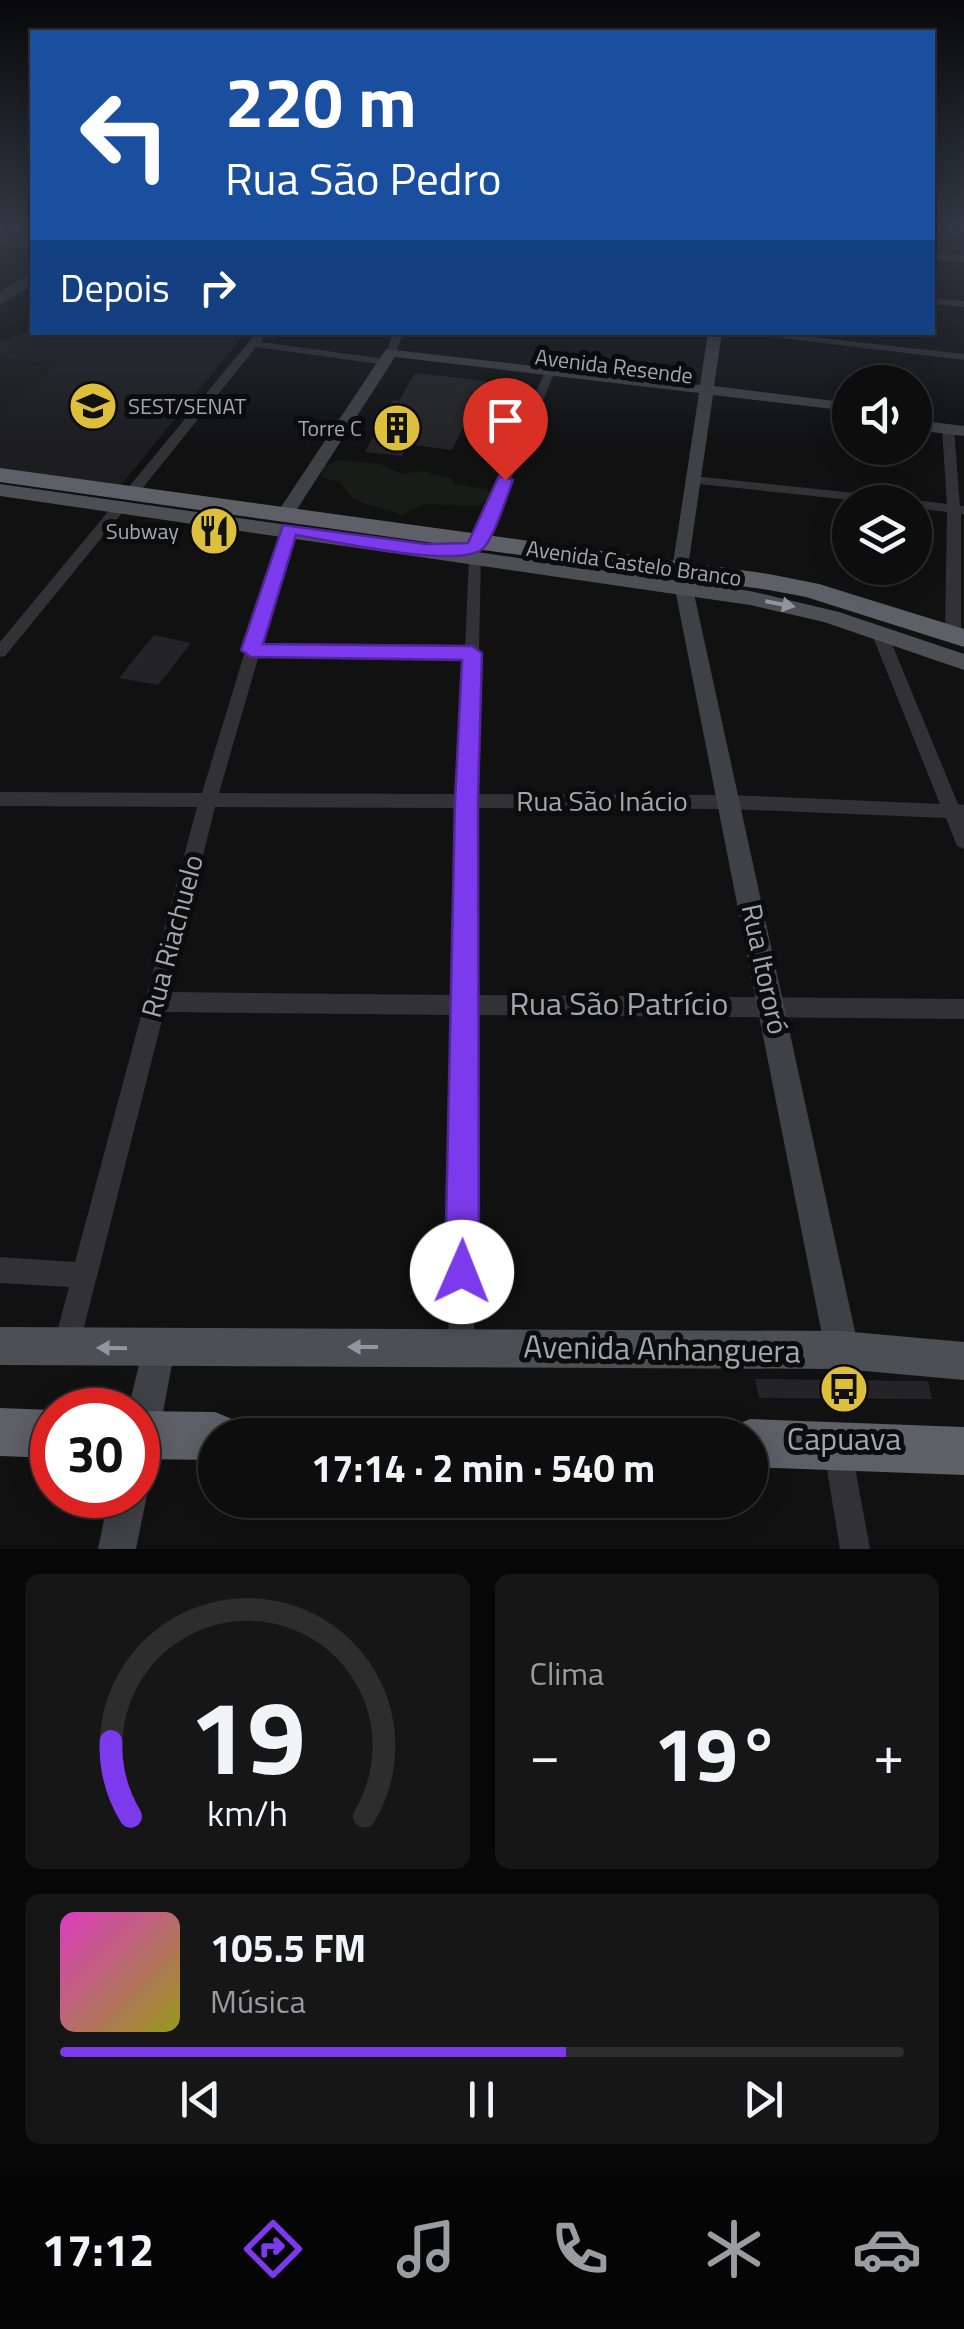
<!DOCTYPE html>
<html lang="pt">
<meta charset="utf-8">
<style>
:root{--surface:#0d0d0e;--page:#161617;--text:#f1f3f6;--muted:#9a9c9e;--line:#2d2d2e;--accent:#7c3aed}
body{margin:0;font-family:"Titillium Web",sans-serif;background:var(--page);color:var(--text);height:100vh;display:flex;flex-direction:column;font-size:38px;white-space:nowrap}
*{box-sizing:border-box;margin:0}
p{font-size:32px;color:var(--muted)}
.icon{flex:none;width:55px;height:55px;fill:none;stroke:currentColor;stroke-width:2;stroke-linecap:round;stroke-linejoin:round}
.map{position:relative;height:1549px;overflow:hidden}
.details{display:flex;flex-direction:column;gap:25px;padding:25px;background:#070708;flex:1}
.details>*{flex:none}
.hud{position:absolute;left:30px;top:30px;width:905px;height:305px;border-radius:0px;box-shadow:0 5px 25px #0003,0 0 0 2px var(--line);background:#1a4fa0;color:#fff;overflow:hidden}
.tools{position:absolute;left:832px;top:365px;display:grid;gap:20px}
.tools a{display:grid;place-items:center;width:100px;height:100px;border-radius:50%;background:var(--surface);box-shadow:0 5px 25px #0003,0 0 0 2px var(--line);font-size:50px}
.speed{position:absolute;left:30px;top:1388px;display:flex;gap:20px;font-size:50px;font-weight:700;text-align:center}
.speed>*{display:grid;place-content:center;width:130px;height:130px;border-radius:50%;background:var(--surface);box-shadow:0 5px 25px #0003,0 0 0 2px var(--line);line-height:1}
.speed .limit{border:15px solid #d22;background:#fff;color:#111}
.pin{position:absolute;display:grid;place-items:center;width:85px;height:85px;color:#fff;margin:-102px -42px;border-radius:50% 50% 50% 0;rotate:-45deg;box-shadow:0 0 10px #0007}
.pin .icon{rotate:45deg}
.me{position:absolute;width:110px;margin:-55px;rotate:1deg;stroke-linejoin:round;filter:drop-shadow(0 0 8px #0008)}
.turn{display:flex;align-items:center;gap:35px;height:210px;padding:0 30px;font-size:45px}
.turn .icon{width:130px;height:130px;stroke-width:2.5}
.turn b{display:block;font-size:70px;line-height:85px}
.then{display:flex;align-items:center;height:95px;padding:0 30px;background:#0003;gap:20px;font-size:38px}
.big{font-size:75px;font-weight:700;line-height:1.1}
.details .widget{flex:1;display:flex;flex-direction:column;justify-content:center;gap:15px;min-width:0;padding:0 35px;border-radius:15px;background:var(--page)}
.details .dial{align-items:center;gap:0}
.dial svg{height:260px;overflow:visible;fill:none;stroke:var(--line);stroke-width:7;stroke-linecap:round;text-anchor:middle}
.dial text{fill:var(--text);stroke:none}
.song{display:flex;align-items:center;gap:30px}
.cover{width:120px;height:120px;border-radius:15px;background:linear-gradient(135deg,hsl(310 70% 55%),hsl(60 70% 35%))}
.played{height:10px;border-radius:5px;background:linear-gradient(90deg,var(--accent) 60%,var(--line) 60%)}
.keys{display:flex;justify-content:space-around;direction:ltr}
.heat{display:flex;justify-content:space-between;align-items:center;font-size:55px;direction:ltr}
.details .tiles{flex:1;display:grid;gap:25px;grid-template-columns:1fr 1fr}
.widget:last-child{grid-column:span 2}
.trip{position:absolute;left:198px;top:1418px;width:570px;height:100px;border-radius:50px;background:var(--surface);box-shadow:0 5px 25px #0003,0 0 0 2px var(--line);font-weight:700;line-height:100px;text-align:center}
.tab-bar{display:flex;height:160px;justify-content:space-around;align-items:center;background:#050506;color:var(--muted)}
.tab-bar .icon{width:70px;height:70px}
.tab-bar .selected{color:var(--accent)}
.tab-bar b{font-size:45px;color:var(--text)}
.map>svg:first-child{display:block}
.built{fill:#1d1d1f}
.green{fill:#171c19}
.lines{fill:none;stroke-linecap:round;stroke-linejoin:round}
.river{fill:#282d34;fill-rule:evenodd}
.building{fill:#242426}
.street{fill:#323236;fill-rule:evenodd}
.secondary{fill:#404146;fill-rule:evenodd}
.primary{fill:#4e4f55;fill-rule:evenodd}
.highway{fill:#5e5f67;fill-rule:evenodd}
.oneway{fill:#92949f}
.route{fill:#7c3aed;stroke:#51269a;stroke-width:2.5}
.labels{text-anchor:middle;stroke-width:10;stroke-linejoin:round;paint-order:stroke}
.far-street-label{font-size:22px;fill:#a3a5b1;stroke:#0c0c0d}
.far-poi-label{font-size:22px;fill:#a3a5b1;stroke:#0c0c0d;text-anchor:end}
.street-label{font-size:28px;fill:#a3a5b1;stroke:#0c0c0d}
.near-street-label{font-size:32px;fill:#a3a5b1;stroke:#0c0c0d}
.near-poi-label{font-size:32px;fill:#a3a5b1;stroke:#0c0c0d}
</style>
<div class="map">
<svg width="964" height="1549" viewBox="0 0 964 1549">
<rect width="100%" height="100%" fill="#111112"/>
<!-- built -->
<polygon class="built" points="32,329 32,332 245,333 121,485 0,469 0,343"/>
<!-- green -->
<g class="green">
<polygon points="0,357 57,364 0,415"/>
<path d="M 339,460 L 380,464 L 401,474 L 422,471 L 453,479 L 453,484 L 487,489 L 492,496 L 477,506 L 424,504 L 401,515 C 377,503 353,509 341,482 L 321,477 L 324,466 Z"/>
</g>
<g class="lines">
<!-- river -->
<polygon class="river" points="32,273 32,286 0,305 0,292"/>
</g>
<!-- building -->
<g class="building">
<polygon points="0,229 32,233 32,249 0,245"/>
<polygon points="415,373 486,381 452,450 407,444 402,456 365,452 393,400 399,401"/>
<polygon points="154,635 191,643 158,685 119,678"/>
<polygon points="755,1379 928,1381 932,1399 759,1398"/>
</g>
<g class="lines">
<!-- street -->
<g class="street">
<polygon points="932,253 964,256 964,262 932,259"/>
<polygon points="932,298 964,301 964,307 932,304"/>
<polygon points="257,332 268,332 261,342 386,359 391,362 386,365 256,347 137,495 127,495 127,489"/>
<polygon points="394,332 404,332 396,352 391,355 386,352"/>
<polygon points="731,332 769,332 964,354 964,360"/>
<polygon points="546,369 555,371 485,544 472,552 428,553 428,547 472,542"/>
<polygon points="948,425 954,429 960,506 964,506 964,514 961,514 961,634 953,639 945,634 947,512 915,508 915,502 909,502 915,500 947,504 942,429"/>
<polygon points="694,476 902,498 909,502 870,502 689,483 689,477"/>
<polygon points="121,501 126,502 126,508 5,656 0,657 0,642 116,502"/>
<path d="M 289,525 L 296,529 L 262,645 L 465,648 L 469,558 L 476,554 L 481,555 L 476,794 L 730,795 L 940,804 L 871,632 L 879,627 L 887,632 L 958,804 L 964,805 L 964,849 L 957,846 L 946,818 L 730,809 L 476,808 L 475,995 L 964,999 L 964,1019 L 475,1015 L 474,1346 L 470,1355 L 461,1359 L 452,1355 L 448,1346 L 454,1015 L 164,1012 L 79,1347 L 75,1356 L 66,1360 L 57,1356 L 53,1347 L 69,1287 L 0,1283 L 0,1257 L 75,1262 L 197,807 L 0,806 L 0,792 L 202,793 L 282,529 ZM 259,655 L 464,658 L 458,794 L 219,793 ZM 215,807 L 458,808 L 454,995 L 169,992 Z"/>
<polygon points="838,1437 848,1441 852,1451 870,1549 840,1549 824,1451 828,1441"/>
</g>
<!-- secondary -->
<g class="secondary">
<polygon points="708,332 722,332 714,386 850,403 850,411 713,395 687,574 681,576 672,570 699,393 395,357 292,517 280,517 277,513 386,349 700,385"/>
<polygon points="915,420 964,426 964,436 915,430"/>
<polygon points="684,583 693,589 859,1350 854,1362 842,1367 830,1362 825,1350 675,589"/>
<polygon points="158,1331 170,1336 175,1348 156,1450 151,1463 138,1468 138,1410 128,1410 146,1336"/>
<polygon points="138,1480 147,1495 136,1549 98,1549 109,1495 138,1495"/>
</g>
<!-- primary -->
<g class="primary">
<polygon points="0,484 750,591 839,612 964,654 964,670 824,622 750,605 0,496"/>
<polygon points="0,1327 842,1331 964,1342 964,1380 842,1369 0,1365"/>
</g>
<!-- highway -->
<g class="highway">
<polygon points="0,468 769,574 819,584 964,629 964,647 806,597 769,590 0,482"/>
<polygon points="0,1408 52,1410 52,1458 0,1456"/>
<polygon points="138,1411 215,1412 232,1419 239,1435 215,1435 215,1460 138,1459"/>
<polygon points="750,1419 964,1427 964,1475 750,1467 750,1435 729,1435 733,1426"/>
</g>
</g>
<!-- one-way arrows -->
<defs><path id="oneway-solid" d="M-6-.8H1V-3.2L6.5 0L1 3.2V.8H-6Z" transform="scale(2.5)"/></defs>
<g class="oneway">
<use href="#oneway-solid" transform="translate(780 604) rotate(11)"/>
<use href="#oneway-solid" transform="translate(363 1347) rotate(180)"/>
<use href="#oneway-solid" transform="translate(112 1348) rotate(-179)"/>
</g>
<!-- sky -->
<linearGradient id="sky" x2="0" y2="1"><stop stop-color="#09090a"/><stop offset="0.51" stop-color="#323844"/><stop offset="1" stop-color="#323844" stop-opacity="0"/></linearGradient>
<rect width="964" height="446" fill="url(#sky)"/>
<!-- route -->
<path class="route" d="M 499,476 L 513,480 C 507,495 493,542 481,550 C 454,568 331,541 296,535 L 263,644 L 472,646 L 482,653 L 478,800 L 479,1272 L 474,1284 L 462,1289 L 450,1284 L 445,1272 L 455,800 L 462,660 L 251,657 L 241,650 L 283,525 L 426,544 L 468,543 Z"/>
<!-- icons -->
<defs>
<g id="university-disc" transform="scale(2.5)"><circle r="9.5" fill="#debf3c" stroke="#0c0c0d"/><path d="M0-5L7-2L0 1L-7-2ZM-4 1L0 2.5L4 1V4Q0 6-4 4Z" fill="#111"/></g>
<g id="building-disc" transform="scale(2.5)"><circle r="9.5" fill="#debf3c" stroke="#0c0c0d"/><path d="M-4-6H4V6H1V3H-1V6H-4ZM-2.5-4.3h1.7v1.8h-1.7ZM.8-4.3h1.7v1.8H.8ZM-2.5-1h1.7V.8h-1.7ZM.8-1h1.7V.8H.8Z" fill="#111"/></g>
<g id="restaurant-disc" transform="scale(2.5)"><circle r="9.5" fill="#debf3c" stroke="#0c0c0d"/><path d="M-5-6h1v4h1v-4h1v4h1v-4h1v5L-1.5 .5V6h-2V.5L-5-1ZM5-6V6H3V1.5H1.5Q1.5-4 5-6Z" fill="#111"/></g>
<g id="bus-disc" transform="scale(2.5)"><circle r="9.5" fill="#debf3c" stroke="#0c0c0d"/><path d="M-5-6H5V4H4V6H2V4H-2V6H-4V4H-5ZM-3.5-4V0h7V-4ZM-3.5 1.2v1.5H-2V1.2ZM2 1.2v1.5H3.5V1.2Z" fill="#111"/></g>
</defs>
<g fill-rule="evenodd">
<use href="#university-disc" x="93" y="406"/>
<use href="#building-disc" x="397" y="428"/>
<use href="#restaurant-disc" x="214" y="531"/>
<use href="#bus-disc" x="844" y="1389"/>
</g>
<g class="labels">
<!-- far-street labels -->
<g class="far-street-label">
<text transform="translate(614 366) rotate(7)" y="8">Avenida Resende</text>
<text transform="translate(634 563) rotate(8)" y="8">Avenida Castelo Branco</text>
</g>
<!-- far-poi labels -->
<g class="far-poi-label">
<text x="128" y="414" text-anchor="start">SEST/SENAT</text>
<text x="362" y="436">Torre C</text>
<text x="179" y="539">Subway</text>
</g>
<!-- street labels -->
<g class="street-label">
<text x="602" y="811">Rua São Inácio</text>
<text transform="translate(172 936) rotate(-75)" y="10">Rua Riachuelo</text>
<text transform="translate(765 969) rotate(78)" y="10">Rua Itororó</text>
</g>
<!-- near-street labels -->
<g class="near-street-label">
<text x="619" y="1015">Rua São Patrício</text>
<text transform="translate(662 1349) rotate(1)" y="11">Avenida Anhanguera</text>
</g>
<!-- near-poi labels -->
<g class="near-poi-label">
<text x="844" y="1450">Capuava</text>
</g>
</g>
</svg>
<div class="tools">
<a><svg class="icon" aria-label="sound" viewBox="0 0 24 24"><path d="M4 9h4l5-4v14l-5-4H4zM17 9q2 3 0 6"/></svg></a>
<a><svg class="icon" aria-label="layers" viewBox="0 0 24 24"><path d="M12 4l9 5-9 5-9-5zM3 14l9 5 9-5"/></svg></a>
</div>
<div class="speed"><div class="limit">30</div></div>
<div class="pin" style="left:505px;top:480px;background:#d93025"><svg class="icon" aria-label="arrive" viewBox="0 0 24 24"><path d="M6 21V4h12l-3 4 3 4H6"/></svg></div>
<svg class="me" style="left:462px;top:1272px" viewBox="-20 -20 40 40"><circle r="19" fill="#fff"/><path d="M0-13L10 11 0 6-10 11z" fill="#7c3aed"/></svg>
<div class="trip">17:14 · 2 min · 540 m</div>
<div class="hud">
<div class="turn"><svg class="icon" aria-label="left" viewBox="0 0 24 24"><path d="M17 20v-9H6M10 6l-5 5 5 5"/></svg><div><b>220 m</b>Rua São Pedro</div></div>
<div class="then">Depois<svg class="icon" aria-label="right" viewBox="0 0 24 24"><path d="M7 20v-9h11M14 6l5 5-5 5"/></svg></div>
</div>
</div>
<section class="details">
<div class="tiles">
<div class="widget dial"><svg viewBox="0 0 100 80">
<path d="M14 69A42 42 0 1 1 86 69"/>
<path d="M14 69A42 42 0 0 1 8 46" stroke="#7c3aed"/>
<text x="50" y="56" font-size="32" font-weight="700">19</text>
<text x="50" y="72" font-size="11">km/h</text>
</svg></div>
<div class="widget"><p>Clima</p>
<div class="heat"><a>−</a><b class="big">19°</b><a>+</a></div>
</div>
<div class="widget">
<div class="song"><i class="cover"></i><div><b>105.5 FM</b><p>Música</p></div></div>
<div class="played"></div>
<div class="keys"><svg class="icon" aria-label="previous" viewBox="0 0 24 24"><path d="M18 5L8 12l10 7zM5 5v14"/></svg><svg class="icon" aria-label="pause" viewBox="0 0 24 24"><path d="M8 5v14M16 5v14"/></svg><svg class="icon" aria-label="next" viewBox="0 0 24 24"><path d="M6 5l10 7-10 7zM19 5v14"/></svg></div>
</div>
</div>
</section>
<nav class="tab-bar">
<b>17:12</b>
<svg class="icon selected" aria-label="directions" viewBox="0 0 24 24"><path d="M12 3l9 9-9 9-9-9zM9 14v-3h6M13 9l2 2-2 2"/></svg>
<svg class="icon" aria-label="music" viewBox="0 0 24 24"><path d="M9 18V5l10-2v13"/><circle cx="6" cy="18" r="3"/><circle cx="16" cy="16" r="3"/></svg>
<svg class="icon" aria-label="phone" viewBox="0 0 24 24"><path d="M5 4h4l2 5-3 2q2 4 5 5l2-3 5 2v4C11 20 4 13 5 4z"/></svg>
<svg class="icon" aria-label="climate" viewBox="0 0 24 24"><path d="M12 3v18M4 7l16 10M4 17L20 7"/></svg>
<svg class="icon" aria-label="car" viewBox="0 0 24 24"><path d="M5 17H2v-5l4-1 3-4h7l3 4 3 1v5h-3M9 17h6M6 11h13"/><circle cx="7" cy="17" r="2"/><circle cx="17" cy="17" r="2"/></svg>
</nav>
